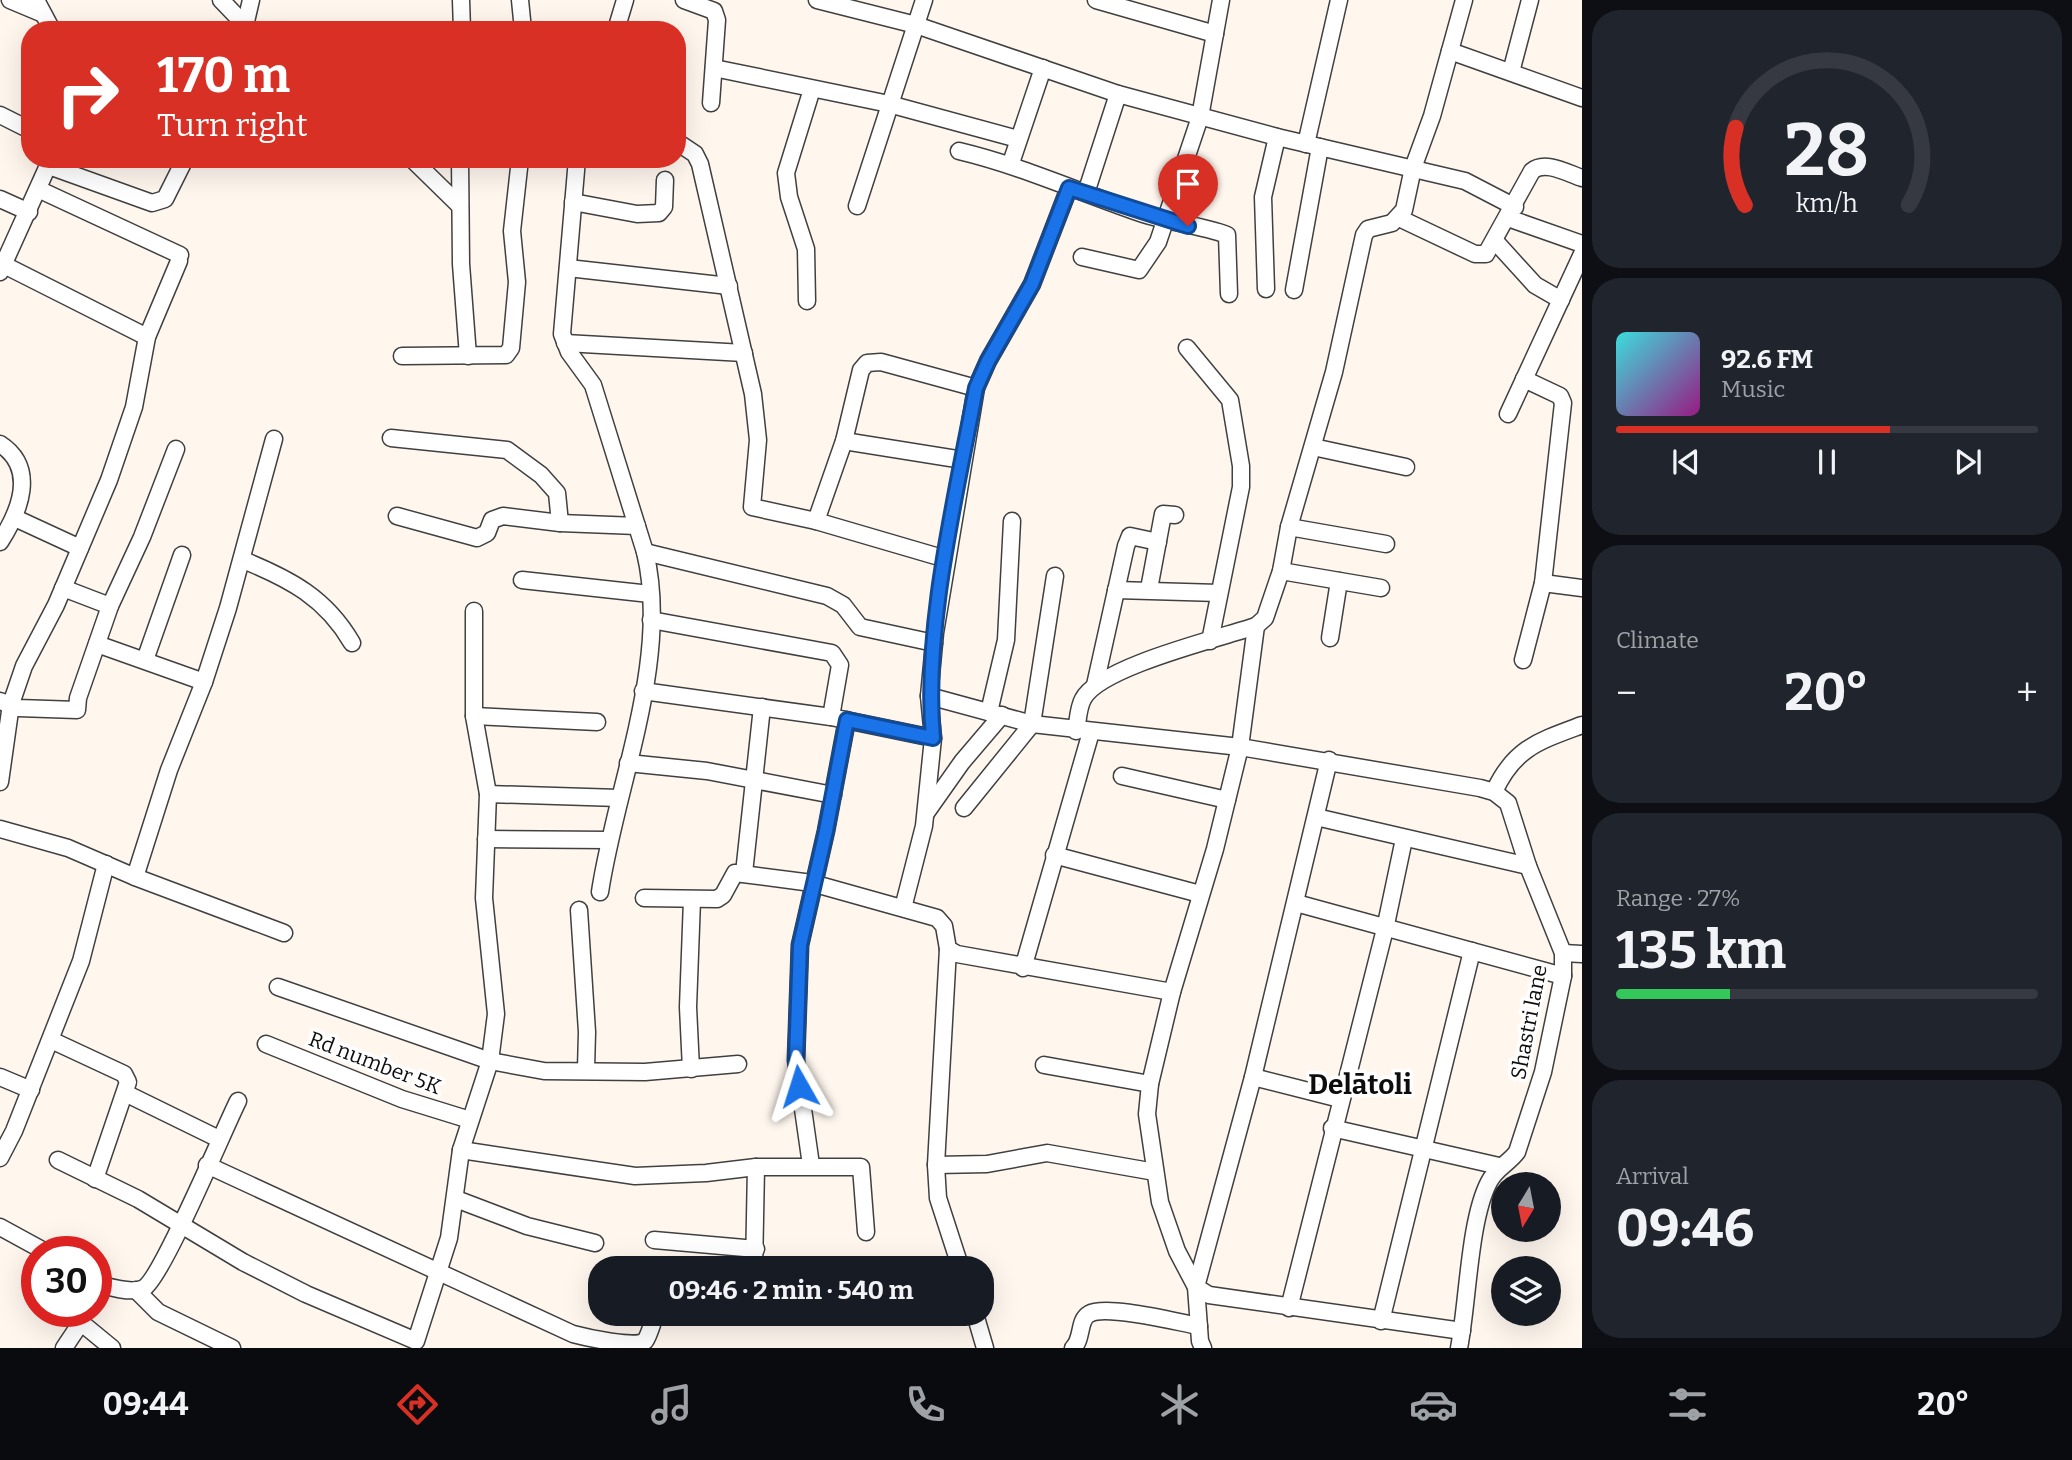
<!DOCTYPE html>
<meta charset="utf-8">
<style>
:root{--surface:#171b24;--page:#20242c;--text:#f1f3f6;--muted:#9ea1a6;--line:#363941;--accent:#d93025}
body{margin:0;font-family:Bitter,serif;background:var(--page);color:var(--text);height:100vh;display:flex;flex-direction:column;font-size:26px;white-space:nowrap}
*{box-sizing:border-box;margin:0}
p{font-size:23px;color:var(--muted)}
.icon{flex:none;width:38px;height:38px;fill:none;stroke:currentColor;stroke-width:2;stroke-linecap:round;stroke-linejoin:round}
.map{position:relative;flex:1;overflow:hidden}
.details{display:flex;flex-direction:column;gap:10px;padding:10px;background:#0d0f14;width:490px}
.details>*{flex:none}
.top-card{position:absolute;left:21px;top:21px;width:665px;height:147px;border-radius:28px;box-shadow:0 7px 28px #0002;background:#d93025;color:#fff;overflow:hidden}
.needle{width:46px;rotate:190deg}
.tools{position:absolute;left:1491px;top:1172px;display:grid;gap:14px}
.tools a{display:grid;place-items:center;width:70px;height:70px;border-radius:50%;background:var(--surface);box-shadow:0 7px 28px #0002;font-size:35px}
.speed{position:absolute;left:21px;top:1236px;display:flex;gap:14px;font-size:35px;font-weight:700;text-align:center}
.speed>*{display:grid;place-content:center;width:91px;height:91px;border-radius:50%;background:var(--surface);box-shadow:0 7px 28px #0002;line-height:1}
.speed .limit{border:10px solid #d22;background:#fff;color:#111}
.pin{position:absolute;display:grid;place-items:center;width:60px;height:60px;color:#fff;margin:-72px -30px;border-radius:50% 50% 50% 0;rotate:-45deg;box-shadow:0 0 7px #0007}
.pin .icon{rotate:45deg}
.me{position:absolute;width:77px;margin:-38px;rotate:354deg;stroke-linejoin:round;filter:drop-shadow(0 0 5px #0008)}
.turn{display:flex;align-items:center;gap:24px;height:147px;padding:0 21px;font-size:32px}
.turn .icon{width:91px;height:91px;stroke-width:2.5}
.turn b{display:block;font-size:49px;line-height:60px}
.big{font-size:52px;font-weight:700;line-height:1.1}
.details .widget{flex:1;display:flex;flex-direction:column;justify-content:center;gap:10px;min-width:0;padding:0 24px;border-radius:28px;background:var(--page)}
.details .dial{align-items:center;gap:0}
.dial svg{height:182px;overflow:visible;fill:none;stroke:var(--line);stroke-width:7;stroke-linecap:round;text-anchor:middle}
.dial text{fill:var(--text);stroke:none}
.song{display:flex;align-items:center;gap:21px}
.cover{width:84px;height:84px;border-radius:10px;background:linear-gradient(135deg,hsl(180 70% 55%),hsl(310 70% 35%))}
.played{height:7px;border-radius:4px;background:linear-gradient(90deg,var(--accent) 65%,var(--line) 65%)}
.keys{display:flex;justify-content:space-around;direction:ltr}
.heat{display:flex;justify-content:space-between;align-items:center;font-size:38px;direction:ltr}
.charge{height:10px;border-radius:5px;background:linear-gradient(90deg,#34c759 27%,var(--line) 0)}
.trip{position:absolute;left:588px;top:1256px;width:406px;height:70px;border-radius:28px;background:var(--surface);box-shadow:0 7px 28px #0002;font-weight:700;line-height:70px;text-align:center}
.dock{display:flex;height:112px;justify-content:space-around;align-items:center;background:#090b0e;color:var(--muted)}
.dock .icon{width:49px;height:49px}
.dock .current{color:var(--accent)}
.dock b{font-size:32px;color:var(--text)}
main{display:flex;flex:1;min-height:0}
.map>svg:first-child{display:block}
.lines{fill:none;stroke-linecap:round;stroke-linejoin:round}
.minor-casing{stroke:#404040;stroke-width:19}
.minor{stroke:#fff;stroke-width:16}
.route-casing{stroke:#114b97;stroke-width:18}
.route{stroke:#1a73e8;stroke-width:12}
.labels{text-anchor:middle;stroke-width:7;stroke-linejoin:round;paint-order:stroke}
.street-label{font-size:21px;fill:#0d0d0d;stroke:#fff}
.district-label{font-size:28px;font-weight:bold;fill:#0d0d0d;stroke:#fff}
</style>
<main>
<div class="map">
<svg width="1582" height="1348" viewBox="0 0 1582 1348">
<rect width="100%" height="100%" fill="#fff7ee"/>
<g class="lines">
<!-- minor casing -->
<g class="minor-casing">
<g id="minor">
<polyline points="10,0 41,13"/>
<polyline points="36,0 52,30"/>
<polyline points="221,0 245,25"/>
<polyline points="461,0 462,30"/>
<polyline points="520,0 523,30"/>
<polyline points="684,0 714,11 717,20 711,103"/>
<polyline points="817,0 916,25 1118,94 1277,137 1465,181 1515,207"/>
<polyline points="1096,0 1215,34"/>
<polyline points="244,30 251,0"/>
<polyline points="616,30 625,0"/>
<polyline points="1450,51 1582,98"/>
<polyline points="714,68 889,104 1018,139"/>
<polyline points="1511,72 1530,0"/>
<polyline points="0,115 30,130"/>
<polyline points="677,142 695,154 700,164 753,394 758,440 752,507 816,521 946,559"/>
<polyline points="1306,144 1339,0"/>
<path d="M 959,151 C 1022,166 1081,193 1143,214 C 1171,223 1201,225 1227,235 L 1229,294"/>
<polyline points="412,159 460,206"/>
<polyline points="460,159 461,264 468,356"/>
<path d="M 577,159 L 562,334 L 569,352 L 593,385 L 645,552 C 671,660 616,785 600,892"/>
<polyline points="1011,163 1043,68"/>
<polyline points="49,166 152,203 165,199 185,159"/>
<polyline points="40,190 180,255"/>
<polyline points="1086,193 1118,94"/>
<polyline points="0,199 29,212"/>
<polyline points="573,202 637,214 659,213 664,207 665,180"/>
<polyline points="857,206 924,0"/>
<path d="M 1399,218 L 1475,254 L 1486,254 L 1532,171 C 1545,160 1567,173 1582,178"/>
<polyline points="1508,218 1582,244"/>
<polyline points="1495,241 1535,285 1561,300"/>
<polyline points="1082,257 1139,270 1158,242 1200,117 1221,0"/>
<polyline points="4,265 147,337"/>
<polyline points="568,268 729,286"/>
<polyline points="0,272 51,159"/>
<polyline points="1266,289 1263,197 1277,137"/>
<polyline points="1294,290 1320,147"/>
<polyline points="807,301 806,249 789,197 786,173 812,89"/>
<polyline points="565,343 744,353"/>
<polyline points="1187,348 1230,400 1241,466 1241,487 1210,641"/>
<polyline points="402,356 506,355 511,348 517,282 512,231 520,159"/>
<polyline points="1508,414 1582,254"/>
<polyline points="391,438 507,450 541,475 557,493 560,523"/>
<polyline points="844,441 963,460"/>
<path d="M 0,444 C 37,468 20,511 0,542"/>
<polyline points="1313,447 1406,467"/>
<polyline points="397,516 477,538 487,533 492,520 503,516 560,523 637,526"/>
<polyline points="15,518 80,548"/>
<polyline points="816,521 844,441 861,370 867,363 881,362 976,388"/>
<polyline points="1289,527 1386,544"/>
<polyline points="645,552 827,596 843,605 860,627 934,643"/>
<path d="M 243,560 C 290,579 326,598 352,643"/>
<polyline points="1281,571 1381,588"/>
<polyline points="522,580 650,594"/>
<polyline points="1543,583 1582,588"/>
<polyline points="63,588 110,606"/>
<polyline points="1149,589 1163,514 1175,515"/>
<polyline points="1116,590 1219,593"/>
<polyline points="651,620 832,653 840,665 831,717"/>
<polyline points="1256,626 1240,747 1215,849 1172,992 1150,1084 1147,1114 1160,1202 1177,1251 1196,1287 1209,1295 1462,1331"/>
<polyline points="1330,638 1339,581"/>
<polyline points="97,644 204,682"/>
<polyline points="145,660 182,555"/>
<polyline points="1523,660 1543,583 1563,403 1560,396 1524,379"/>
<polyline points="1095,685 1126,546 1130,536 1158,542"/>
<polyline points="643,691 831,717 933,738"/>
<path d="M 929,696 L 1032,724 L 1240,747 L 1480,788 L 1494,792 L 1508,803 L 1528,866 L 1563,953 L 1563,976 L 1543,1072 L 1517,1152 C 1508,1164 1496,1168 1489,1182 C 1469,1220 1468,1302 1459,1348"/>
<polyline points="0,701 18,708 77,710 78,698 110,606 142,537 176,449"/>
<polyline points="989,712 1006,640 1012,521"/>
<polyline points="474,716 597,722"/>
<path d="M 1076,731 C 1078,721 1078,708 1083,699 C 1099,667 1220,638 1256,626 L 1265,618 L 1281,571 L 1289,527 L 1334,372 L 1364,235 L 1368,229 L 1392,223 L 1404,210 L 1413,168 L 1432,116 L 1464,0"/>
<polyline points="628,763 707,771 833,795"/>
<polyline points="1122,776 1227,800"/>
<polyline points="0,782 11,704 24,666 56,605 109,480 134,407 147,337 179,261"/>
<path d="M 1494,792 C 1514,748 1539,741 1582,725"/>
<polyline points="488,794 619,798"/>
<polyline points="964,808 1032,724 1055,576"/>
<polyline points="926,813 962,762 1002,715"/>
<polyline points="1316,817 1528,866"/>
<polyline points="0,829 68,848 135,877 169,770 204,682 228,608 274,439"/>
<polyline points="486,839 609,840"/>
<polyline points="1054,855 1200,894"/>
<polyline points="744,873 762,707"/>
<polyline points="135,877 284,933"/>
<polyline points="644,898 717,899 723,895 735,873 812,883 937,918 944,926 948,949 957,954 1172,992"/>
<polyline points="1296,903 1563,976"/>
<polyline points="903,908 924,826 933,738 929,696 935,633 976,388 988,361 1032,284 1069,188"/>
<polyline points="579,910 587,1032 586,1069"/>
<polyline points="948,949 936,1165 938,1198 961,1269"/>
<polyline points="1563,953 1582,954"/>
<polyline points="1023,968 1091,732"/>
<polyline points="278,987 490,1061 544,1071 645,1072 738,1064"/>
<polyline points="51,1040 124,1074 128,1082 95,1179"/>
<polyline points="266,1044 402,1099 470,1120"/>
<polyline points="1044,1065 1150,1084"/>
<polyline points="691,1069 688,1007 692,900"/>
<polyline points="0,1077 31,1090"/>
<polyline points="1253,1077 1340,1099"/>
<polyline points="125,1093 219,1139"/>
<polyline points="1332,1128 1499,1166"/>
<polyline points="461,1150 635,1176 706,1173 756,1167 861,1167 866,1232"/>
<polyline points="0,1158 14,1131 81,961 106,864"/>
<polyline points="58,1160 138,1199 243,1262 306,1294 416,1341 449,1238 461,1150 490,1061 496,1014 484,898 488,794 474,716 474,611"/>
<path d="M 207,1165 L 573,1334 C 588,1338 635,1348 645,1341 C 650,1334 652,1322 656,1314"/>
<polyline points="811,1165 796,1060 800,945 826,831 847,720"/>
<polyline points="936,1165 987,1164 1047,1153 1155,1172"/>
<polyline points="456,1199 527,1226 595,1243"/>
<polyline points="0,1227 44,1251"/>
<polyline points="654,1240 756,1249"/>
<polyline points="754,1269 756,1167"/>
<path d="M 96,1283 C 107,1287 133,1294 144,1288 C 163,1276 223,1131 238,1101"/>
<polyline points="136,1290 158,1312 232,1348"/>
<polyline points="1289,1308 1385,929 1404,839"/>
<polyline points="975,1314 985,1348"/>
<polyline points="1381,1321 1472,951"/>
<polyline points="64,1348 78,1327 84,1325 112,1348"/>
<path d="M 1073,1348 C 1083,1339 1078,1320 1089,1314 C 1106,1304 1176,1322 1199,1326"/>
<polyline points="1203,1348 1200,1341 1196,1287 1253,1077 1329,760"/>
</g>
</g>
<!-- minor -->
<use href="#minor" class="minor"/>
</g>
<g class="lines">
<!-- route casing -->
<g class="route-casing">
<path id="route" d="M 799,1086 L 796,1060 L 800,945 L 826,831 L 847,720 L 933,738 C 923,629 956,496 976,388 L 988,361 L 1032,284 L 1069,188 L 1188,226"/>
</g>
<!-- route -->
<use href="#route" class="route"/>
</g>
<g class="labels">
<!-- street labels -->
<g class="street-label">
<text transform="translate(1529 1022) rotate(-79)" y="7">Shastri lane</text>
<text transform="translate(375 1063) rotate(21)" y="7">Rd number 5K</text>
</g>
<!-- district labels -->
<g class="district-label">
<text x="1360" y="1094">Delātoli</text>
</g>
</g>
</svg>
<div class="tools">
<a><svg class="needle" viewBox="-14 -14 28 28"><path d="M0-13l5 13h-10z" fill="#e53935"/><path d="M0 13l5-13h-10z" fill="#9ea1a6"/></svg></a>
<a><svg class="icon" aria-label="layers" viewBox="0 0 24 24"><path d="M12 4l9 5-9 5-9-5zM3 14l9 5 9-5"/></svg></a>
</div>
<div class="speed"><div class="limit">30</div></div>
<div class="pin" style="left:1188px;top:226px;background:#d93025"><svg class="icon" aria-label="arrive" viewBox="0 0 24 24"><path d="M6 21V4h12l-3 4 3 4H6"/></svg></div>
<svg class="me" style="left:799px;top:1086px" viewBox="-20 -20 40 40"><path d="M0-17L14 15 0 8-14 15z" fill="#1a73e8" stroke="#fff" stroke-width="4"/></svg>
<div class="trip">09:46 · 2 min · 540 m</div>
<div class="top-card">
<div class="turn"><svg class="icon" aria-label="right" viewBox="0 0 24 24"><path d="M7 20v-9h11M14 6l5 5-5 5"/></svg><div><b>170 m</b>Turn right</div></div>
</div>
</div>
<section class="details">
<div class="widget dial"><svg viewBox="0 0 100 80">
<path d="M14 69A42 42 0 1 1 86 69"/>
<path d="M14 69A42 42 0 0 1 10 35" stroke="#d93025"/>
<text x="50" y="56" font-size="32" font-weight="700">28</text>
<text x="50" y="72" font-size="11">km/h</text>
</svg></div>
<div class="widget">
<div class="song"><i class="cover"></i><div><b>92.6 FM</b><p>Music</p></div></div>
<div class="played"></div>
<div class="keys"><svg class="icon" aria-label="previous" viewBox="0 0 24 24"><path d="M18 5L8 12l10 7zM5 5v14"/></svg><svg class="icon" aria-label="pause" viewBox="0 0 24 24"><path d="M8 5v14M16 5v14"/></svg><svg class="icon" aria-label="next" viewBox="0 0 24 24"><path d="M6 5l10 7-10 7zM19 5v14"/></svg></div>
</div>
<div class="widget"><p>Climate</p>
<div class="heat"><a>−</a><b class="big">20°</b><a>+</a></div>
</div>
<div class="widget"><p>Range · 27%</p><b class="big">135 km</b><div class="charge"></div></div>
<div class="widget"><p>Arrival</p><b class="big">09:46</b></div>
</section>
</main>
<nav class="dock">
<b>09:44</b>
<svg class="icon current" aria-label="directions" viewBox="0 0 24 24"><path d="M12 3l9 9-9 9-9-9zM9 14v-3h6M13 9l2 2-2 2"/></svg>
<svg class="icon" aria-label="music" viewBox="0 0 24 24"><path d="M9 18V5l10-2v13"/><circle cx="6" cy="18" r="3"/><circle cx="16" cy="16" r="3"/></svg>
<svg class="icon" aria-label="phone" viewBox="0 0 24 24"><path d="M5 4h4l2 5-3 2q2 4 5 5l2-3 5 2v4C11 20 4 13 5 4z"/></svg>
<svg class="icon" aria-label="climate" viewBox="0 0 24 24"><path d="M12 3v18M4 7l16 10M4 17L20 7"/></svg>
<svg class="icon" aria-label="car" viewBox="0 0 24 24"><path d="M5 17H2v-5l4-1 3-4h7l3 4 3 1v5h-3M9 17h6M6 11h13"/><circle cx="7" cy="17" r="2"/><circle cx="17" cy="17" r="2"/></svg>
<svg class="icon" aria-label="filters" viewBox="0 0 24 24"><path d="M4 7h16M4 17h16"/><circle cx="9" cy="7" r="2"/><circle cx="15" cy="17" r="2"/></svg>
<b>20°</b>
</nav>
